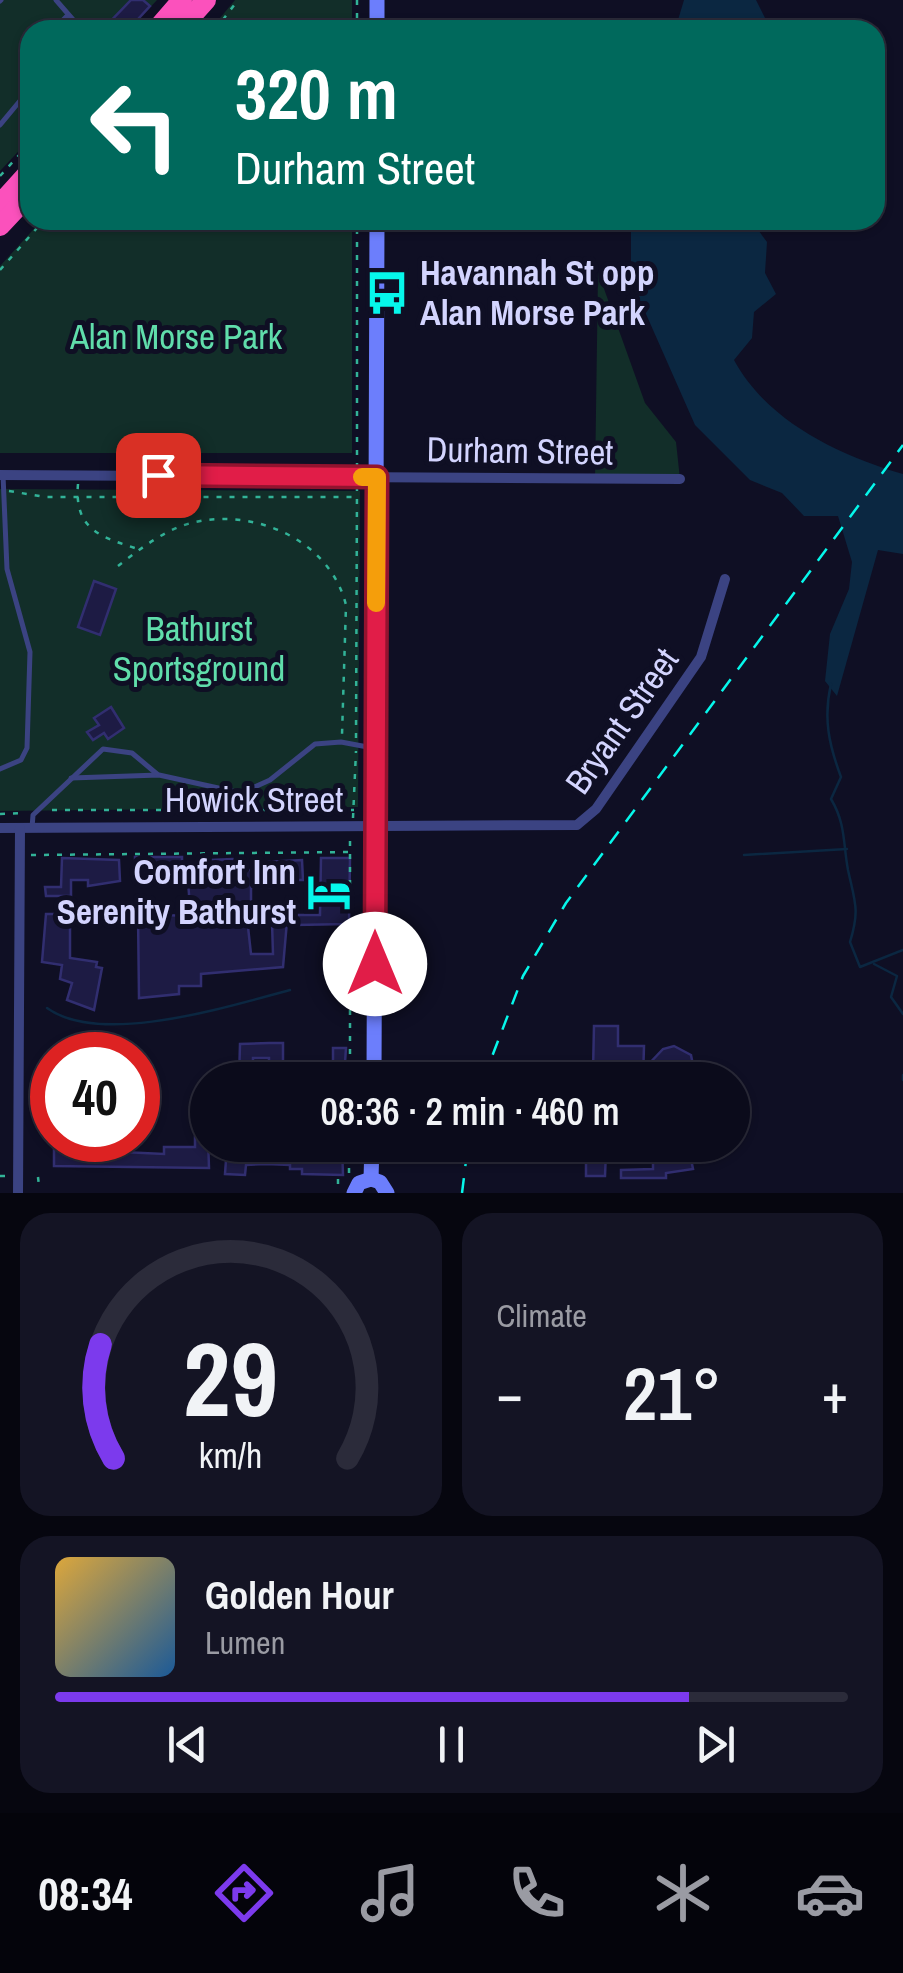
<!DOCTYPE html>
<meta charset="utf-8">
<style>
:root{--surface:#0b0b1b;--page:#141424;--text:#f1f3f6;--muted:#9a9ba3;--line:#2b2b3a;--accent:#7c3aed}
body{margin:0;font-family:"Archivo Narrow",sans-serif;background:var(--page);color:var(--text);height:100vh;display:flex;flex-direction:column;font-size:38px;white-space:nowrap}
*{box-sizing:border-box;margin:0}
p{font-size:32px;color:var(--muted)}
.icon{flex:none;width:55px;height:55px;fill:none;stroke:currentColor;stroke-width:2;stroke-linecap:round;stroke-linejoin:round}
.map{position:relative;height:1193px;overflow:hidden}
.sheet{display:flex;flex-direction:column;gap:20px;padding:20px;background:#06060f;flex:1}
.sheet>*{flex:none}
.guide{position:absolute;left:20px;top:20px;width:865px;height:210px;border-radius:30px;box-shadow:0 2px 8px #0004,0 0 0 2px var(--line);background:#00695c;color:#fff;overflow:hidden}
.speed{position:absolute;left:30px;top:1032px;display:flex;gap:20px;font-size:50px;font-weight:700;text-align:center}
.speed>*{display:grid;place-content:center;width:130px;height:130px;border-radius:50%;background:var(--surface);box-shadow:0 2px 8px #0004,0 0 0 2px var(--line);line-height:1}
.speed .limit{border:15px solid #d22;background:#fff;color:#111}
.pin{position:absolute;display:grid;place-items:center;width:85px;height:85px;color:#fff;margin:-42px;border-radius:20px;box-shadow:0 5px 15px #0006}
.me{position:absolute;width:110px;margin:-55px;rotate:0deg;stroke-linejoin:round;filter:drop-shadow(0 0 8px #0008)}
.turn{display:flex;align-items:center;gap:35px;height:210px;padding:0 50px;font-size:45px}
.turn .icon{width:130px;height:130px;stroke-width:2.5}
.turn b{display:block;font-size:70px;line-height:85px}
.big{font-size:75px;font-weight:600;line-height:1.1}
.sheet .card{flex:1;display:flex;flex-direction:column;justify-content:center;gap:15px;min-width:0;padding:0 35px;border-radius:30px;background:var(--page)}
.sheet .dial{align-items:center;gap:0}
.dial svg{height:260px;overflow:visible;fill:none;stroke:var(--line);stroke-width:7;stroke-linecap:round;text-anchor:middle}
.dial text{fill:var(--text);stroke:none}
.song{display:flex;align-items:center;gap:30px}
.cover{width:120px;height:120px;border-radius:15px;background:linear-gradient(135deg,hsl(40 70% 55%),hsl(210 70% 35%))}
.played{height:10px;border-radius:5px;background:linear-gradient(90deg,var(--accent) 80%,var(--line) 80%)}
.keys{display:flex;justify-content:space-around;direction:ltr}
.heat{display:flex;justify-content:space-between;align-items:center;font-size:55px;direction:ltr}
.sheet .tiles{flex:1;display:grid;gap:20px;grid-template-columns:1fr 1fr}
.card:last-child{grid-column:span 2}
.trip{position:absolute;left:190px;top:1062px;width:560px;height:100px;border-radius:50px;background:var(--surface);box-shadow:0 2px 8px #0004,0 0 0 2px var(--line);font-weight:600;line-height:100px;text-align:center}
.tab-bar{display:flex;height:160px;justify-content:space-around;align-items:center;background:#04040b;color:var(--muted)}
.tab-bar .icon{width:70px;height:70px}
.tab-bar .selected{color:var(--accent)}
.tab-bar b{font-size:45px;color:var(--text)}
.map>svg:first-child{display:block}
.green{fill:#122e29}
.water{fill:#0b2741}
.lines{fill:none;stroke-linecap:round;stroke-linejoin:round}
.stream{stroke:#0b2741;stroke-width:2.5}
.building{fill:#1d1b44;stroke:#312e70;stroke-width:2.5}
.path{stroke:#32b398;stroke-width:2.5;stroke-dasharray:5 8;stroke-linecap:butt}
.lane{stroke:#3b4382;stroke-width:5}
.street{stroke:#3b4382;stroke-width:10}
.secondary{stroke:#6c7efc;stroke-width:15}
.highway{stroke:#fb51bc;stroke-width:20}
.rail{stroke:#06f7eb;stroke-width:2.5;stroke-dasharray:15 12;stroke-linecap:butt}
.route-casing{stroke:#92132f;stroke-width:25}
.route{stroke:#e11d48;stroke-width:18}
.slow{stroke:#f59e0b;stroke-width:18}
.labels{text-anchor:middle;stroke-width:10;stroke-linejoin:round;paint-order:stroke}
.poi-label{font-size:35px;font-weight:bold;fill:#d3d4fe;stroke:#0f0f24;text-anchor:start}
.park-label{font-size:35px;fill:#60ddab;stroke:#0f0f24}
.street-label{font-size:35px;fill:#d3d4fe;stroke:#0f0f24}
</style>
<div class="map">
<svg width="903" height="1193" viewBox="0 0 903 1193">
<rect width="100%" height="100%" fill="#0f0f24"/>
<!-- green -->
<g class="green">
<polygon points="0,0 157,0 129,30 30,30 30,139 0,171"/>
<polygon points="235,0 352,0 352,30 210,30"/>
<polygon points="42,220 352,220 352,453 0,453 0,266"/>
<polygon points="598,272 645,403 676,442 680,479 595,480"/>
<polygon points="0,489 360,491 358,807 0,811"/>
</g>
<!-- water -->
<g class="water">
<polygon points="684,0 756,0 771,30 675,30"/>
<path d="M 631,220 L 751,220 L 767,242 L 765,273 L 776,294 L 754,312 L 752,338 L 734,360 C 767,421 838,455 903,474 L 903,554 L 878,550 L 837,696 L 825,681 L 830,634 L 849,589 L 852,562 L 838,516 L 804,516 L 782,493 L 750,480 L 695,425 L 631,280 Z"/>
</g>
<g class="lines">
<!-- stream -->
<g class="stream">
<path d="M 831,684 C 823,718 829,745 841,777 L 831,799 C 846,824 843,844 848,870 C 855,902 860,910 850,942 L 860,967 L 903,950"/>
<polyline points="744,855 847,849"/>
<polyline points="874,964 897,976 891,997 903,1014"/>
<path d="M 47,1008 C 101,1047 229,1006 290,990"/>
<polyline points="903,1075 903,1080"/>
</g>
</g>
<!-- building -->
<g class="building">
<polygon points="131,0 143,0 150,6 128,30 111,30 106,26"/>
<polygon points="94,581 116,589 100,635 78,627"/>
<polygon points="111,707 124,728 108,739 104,733 93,740 87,732 99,725 94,718"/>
<polygon points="135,857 182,857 182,867 211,867 211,860 233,859 245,861 245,870 265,870 265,862 302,860 303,880 277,880 277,887 251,887 251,908 267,908 267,918 247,918 251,954 273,954 272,922 287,921 283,967 201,974 201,986 179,986 179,994 139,998 138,914 189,916 189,894 188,882 135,883"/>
<polygon points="62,858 119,860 120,881 88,886 88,880 71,880 71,896 46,896 45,887 61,887"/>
<polygon points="321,858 350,858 349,924 295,925 295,915 320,915"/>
<polygon points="46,914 70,914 70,958 97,962 96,967 102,968 94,1010 67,1000 72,983 60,979 62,965 42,962"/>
<polygon points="594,1026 618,1026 618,1046 644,1046 643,1080 631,1080 632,1068 616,1068 616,1080 586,1080 586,1071 593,1071"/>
<polygon points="269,1043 283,1043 283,1080 269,1080 269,1058 253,1058 253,1080 239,1080 240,1044"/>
<polygon points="674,1046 691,1055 693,1065 688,1080 661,1080 647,1066 663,1049"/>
<polygon points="333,1048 346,1048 344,1077 323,1077 323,1071 317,1070 318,1062 333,1063"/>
<polygon points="195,1137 208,1137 209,1168 54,1166 54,1140 69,1140 69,1148 101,1146 101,1151 164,1154 164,1147 195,1147"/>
<polygon points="299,1145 342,1145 343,1175 302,1174 302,1169 290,1169 290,1165 266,1164 246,1165 245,1175 225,1174 226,1160 238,1160 238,1149 277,1147 277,1153 295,1154"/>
<polygon points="586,1151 606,1151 605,1176 586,1176"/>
<polygon points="653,1151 690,1154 693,1169 666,1173 666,1178 621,1178 621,1170 653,1169"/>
</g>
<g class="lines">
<!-- path -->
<g class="path">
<polyline points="357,0 357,30"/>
<polyline points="133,30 143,22"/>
<polyline points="215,30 238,0"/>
<polyline points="0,176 30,143"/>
<polyline points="396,220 396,223"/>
<polyline points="433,220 433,221"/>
<polyline points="0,270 44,220"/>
<polyline points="357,468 357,220"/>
<path d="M 78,484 C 74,530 101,537 138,549"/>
<polyline points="9,491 45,497 355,497"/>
<path d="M 118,566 C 140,549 164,530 191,523 C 254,507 330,540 346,605 L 342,735"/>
<polyline points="356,738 357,486"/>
<polyline points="52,810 354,810"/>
<polyline points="0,814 24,813"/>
<polyline points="353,818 356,751"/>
<polyline points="31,855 350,852"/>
<polyline points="350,1080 350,840"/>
<polyline points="349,1173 349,1145"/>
<polyline points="0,1176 6,1176"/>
<polyline points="38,1177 39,1186"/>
<polyline points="338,1179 338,1184"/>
</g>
<!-- lane -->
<g class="lane">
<polyline points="56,0 82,30"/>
<polyline points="0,1 1,0"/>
<polyline points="53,30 67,16"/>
<polyline points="0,125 24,96 30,57"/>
<polyline points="0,769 21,760 27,748 30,652 7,569 3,475"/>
<polyline points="71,778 159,775 241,793 270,780 315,744 341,742 373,748"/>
<polyline points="32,828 33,815 103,749 132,753 157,774"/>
</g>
<!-- street -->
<g class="street">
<polyline points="0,475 680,479"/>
<polyline points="0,828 577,825 596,809 701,657 725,579"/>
<polyline points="18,1193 20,828"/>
</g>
<!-- secondary -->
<g class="secondary">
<polyline points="377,30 377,0"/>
<polyline points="374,1080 377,220"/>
<polyline points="371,1179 372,1145"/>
<polyline points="371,1179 380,1182 387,1193"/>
<polyline points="354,1193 359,1183 371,1179"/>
</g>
<!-- highway -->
<g class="highway">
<polyline points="156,30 182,0"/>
<polyline points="179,30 206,0"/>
<polyline points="0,204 30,171"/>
<polyline points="0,226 30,194"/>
</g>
<!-- rail -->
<g class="rail">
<polyline points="483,1080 523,976 566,903 903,445"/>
<polyline points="462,1193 468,1145"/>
</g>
</g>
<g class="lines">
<!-- route casing -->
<g class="route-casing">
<polyline id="route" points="158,475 377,477 375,964"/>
</g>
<!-- route -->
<use href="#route" class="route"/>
<!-- slow -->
<polyline class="slow" points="362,477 377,477 376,603"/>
</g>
<!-- icons -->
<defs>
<g id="bus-bare" transform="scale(3.45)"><path d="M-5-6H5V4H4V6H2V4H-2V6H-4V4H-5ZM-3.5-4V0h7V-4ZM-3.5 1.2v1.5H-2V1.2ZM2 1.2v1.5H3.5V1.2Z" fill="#06f7eb" stroke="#0f0f24" stroke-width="2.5" paint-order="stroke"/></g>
<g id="hotel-bare" transform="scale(3.45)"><path d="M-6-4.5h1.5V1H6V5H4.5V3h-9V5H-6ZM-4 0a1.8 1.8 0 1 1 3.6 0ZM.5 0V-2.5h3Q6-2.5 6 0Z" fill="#06f7eb" stroke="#0f0f24" stroke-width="2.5" paint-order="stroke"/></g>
</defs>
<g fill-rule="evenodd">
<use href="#bus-bare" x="387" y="293"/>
<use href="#hotel-bare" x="329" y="892"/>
</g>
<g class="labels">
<!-- poi labels -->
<g class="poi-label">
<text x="420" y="285">Havannah St opp<tspan x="420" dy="40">Alan Morse Park</tspan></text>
<text x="296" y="884" text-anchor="end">Comfort Inn<tspan x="296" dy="40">Serenity Bathurst</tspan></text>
</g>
<!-- park labels -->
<g class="park-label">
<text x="176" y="349">Alan Morse Park</text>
<text x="199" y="641">Bathurst<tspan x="199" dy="40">Sportsground</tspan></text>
</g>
<!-- street labels -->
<g class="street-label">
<text transform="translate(520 451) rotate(1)" y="12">Durham Street</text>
<text transform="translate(622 721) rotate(-55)" y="12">Bryant Street</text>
<text x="254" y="812">Howick Street</text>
</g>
</g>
</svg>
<div class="speed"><div class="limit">40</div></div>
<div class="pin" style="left:158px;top:475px;background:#d93025"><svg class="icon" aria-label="arrive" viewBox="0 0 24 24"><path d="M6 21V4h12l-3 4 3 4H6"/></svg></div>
<svg class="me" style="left:375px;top:964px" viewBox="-20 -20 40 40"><circle r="19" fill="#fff"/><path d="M0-13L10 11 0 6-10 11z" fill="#e11d48"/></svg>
<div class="trip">08:36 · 2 min · 460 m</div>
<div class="guide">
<div class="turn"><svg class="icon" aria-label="left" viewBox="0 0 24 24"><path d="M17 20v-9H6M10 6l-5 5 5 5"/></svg><div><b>320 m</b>Durham Street</div></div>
</div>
</div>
<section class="sheet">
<div class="tiles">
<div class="card dial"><svg viewBox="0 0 100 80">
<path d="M14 69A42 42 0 1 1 86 69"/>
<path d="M14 69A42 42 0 0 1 10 34" stroke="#7c3aed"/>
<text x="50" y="56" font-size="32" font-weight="700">29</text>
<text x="50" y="72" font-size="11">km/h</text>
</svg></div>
<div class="card"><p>Climate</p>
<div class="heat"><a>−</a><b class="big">21°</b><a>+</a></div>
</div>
<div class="card">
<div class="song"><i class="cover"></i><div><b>Golden Hour</b><p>Lumen</p></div></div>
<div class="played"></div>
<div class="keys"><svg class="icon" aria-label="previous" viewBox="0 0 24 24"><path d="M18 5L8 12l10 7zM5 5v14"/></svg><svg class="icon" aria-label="pause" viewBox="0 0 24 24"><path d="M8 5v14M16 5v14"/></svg><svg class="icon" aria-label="next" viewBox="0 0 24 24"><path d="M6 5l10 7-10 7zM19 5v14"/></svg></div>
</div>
</div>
</section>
<nav class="tab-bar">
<b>08:34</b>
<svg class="icon selected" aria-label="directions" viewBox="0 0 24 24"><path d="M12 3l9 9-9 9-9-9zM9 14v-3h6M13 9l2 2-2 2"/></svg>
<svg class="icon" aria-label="music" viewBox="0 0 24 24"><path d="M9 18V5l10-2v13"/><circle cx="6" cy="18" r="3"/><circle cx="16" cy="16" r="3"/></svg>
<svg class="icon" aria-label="phone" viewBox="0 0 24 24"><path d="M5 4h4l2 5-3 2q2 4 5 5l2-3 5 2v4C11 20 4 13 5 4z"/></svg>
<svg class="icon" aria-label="climate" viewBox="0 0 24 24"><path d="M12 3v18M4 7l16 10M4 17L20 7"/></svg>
<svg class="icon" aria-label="car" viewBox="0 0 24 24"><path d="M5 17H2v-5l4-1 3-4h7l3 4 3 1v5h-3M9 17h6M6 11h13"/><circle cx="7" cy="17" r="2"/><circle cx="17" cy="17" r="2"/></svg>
</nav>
